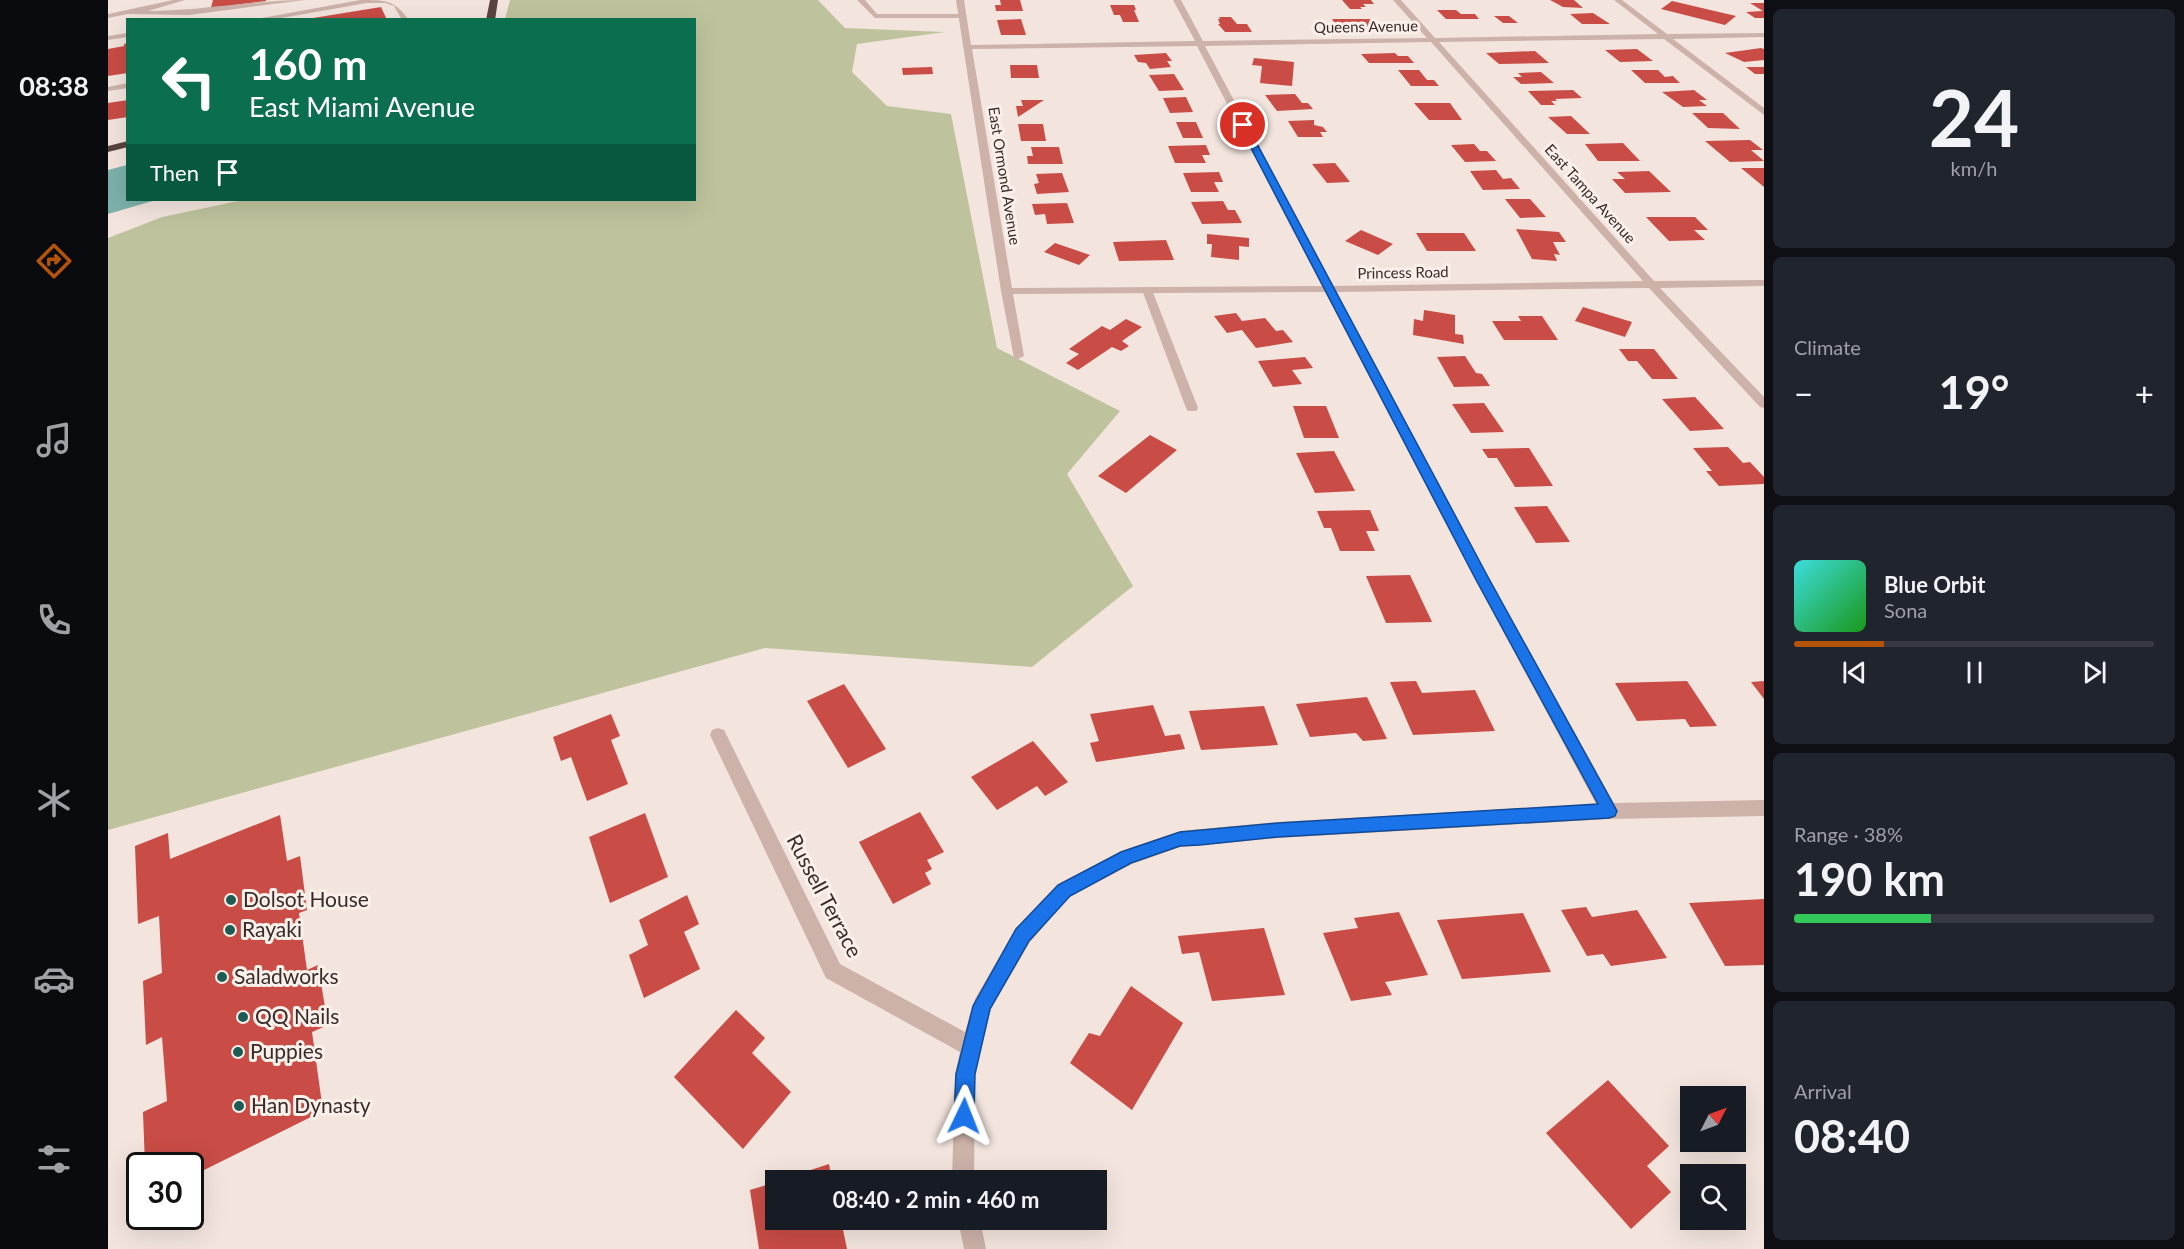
<!DOCTYPE html>
<meta charset="utf-8">
<style>
:root{--surface:#171b24;--page:#20242c;--text:#f1f3f6;--muted:#9ea1a6;--line:#363941;--accent:#b45309}
body{margin:0;font-family:Lato,sans-serif;background:var(--page);color:var(--text);height:100vh;display:flex;flex-direction:column;font-size:22px;white-space:nowrap}
*{box-sizing:border-box;margin:0}
p{font-size:20px;color:var(--muted)}
.icon{flex:none;width:33px;height:33px;fill:none;stroke:currentColor;stroke-width:2;stroke-linecap:round;stroke-linejoin:round}
.map{position:relative;flex:1;overflow:hidden}
.panel{display:flex;flex-direction:column;gap:9px;padding:9px;background:#0d0f14;width:420px}
.panel>*{flex:none}
.top-card{position:absolute;left:18px;top:18px;width:570px;height:183px;border-radius:0px;box-shadow:0 6px 24px #0002;background:#0b6e4f;color:#fff;overflow:hidden}
.needle{width:39px;rotate:48deg}
.tools{position:absolute;left:1572px;top:1086px;display:grid;gap:12px}
.tools a{display:grid;place-items:center;width:66px;height:66px;border-radius:0px;background:var(--surface);box-shadow:0 6px 24px #0002;font-size:30px}
.speed{position:absolute;left:18px;top:1152px;display:flex;gap:12px;font-size:30px;font-weight:700;text-align:center}
.speed>*{display:grid;place-content:center;width:78px;height:78px;border-radius:50%;background:var(--surface);box-shadow:0 6px 24px #0002;line-height:1}
.speed .limit{border:3px solid #111;border-radius:9px;background:#fff;color:#111}
.pin{position:absolute;display:grid;place-items:center;width:51px;height:51px;color:#fff;margin:-26px;border:3px solid #fff;border-radius:50%;box-shadow:0 2px 6px #0007}
.me{position:absolute;width:66px;margin:-33px;rotate:2deg;stroke-linejoin:round;filter:drop-shadow(0 0 4px #0008)}
.turn{display:flex;align-items:center;gap:21px;height:126px;padding:0 24px;font-size:27px}
.turn .icon{width:78px;height:78px;stroke-width:2.5}
.turn b{display:block;font-size:42px;line-height:51px}
.then{display:flex;align-items:center;height:57px;padding:0 24px;background:#0003;gap:12px;font-size:22px}
.big{font-size:45px;font-weight:700;line-height:1.1}
.panel .card{flex:1;display:flex;flex-direction:column;justify-content:center;gap:9px;min-width:0;padding:0 21px;border-radius:9px;background:var(--page)}
.panel .dial{align-items:center;gap:0}
.dial b{font-size:78px;line-height:1}
.song{display:flex;align-items:center;gap:18px}
.cover{width:72px;height:72px;border-radius:9px;background:linear-gradient(135deg,hsl(180 70% 55%),hsl(120 70% 35%))}
.played{height:6px;border-radius:3px;background:linear-gradient(90deg,var(--accent) 25%,var(--line) 25%)}
.keys{display:flex;justify-content:space-around;direction:ltr}
.heat{display:flex;justify-content:space-between;align-items:center;font-size:33px;direction:ltr}
.charge{height:9px;border-radius:4px;background:linear-gradient(90deg,#34c759 38%,var(--line) 0)}
.trip{position:absolute;left:657px;top:1170px;width:342px;height:60px;border-radius:0px;background:var(--surface);box-shadow:0 6px 24px #0002;font-weight:700;line-height:60px;text-align:center}
main{display:flex;flex:1;min-height:0}
.dock{display:flex;flex-direction:column;width:108px;justify-content:space-around;align-items:center;background:#090b0e;color:var(--muted)}
.dock .icon{width:42px;height:42px}
.dock .active{color:var(--accent)}
.dock b{font-size:27px;color:var(--text)}
.map>svg:first-child{display:block}
.green{fill:#bec39d}
.water{fill:#7cb1a9}
.building{fill:#c94c46}
.lines{fill:none;stroke-linecap:round;stroke-linejoin:round}
.lane{fill:#ccb2a9;fill-rule:evenodd}
.street{fill:#ccb2a9;fill-rule:evenodd}
.highway{fill:#5a4340;fill-rule:evenodd}
.route{fill:#1a73e8;stroke:#114b97;stroke-width:1.5}
.poi-dot{fill:#1d5c54;stroke:#faf0ea;stroke-width:2}
.labels{text-anchor:middle;stroke-width:6;stroke-linejoin:round;paint-order:stroke}
.far-street-label{font-size:15px;fill:#392b29;stroke:#faf0ea}
.near-street-label{font-size:21px;fill:#392b29;stroke:#faf0ea}
.near-poi-label{font-size:21px;fill:#392b29;stroke:#faf0ea;text-anchor:start}
</style>
<main>
<nav class="dock">
<b>08:38</b>
<svg class="icon active" aria-label="directions" viewBox="0 0 24 24"><path d="M12 3l9 9-9 9-9-9zM9 14v-3h6M13 9l2 2-2 2"/></svg>
<svg class="icon" aria-label="music" viewBox="0 0 24 24"><path d="M9 18V5l10-2v13"/><circle cx="6" cy="18" r="3"/><circle cx="16" cy="16" r="3"/></svg>
<svg class="icon" aria-label="phone" viewBox="0 0 24 24"><path d="M5 4h4l2 5-3 2q2 4 5 5l2-3 5 2v4C11 20 4 13 5 4z"/></svg>
<svg class="icon" aria-label="climate" viewBox="0 0 24 24"><path d="M12 3v18M4 7l16 10M4 17L20 7"/></svg>
<svg class="icon" aria-label="car" viewBox="0 0 24 24"><path d="M5 17H2v-5l4-1 3-4h7l3 4 3 1v5h-3M9 17h6M6 11h13"/><circle cx="7" cy="17" r="2"/><circle cx="17" cy="17" r="2"/></svg>
<svg class="icon" aria-label="filters" viewBox="0 0 24 24"><path d="M4 7h16M4 17h16"/><circle cx="9" cy="7" r="2"/><circle cx="15" cy="17" r="2"/></svg>
</nav>
<div class="map">
<svg width="1656" height="1249" viewBox="0 0 1656 1249">
<rect width="100%" height="100%" fill="#f3e5de"/>
<!-- green -->
<polygon class="green" points="402,0 710,0 737,28 837,32 749,44 744,72 779,106 843,114 889,348 1012,411 959,474 1025,586 924,667 657,648 0,830 0,238 54,217 135,200 586,200 586,20 397,19"/>
<!-- water -->
<polygon class="water" points="19,165 20,200 48,200 0,214 0,170"/>
<!-- building -->
<g class="building">
<polygon points="105,0 158,0 158,1 103,8"/>
<polygon points="892,0 912,0 915,11 888,11 887,5 893,5"/>
<polygon points="1234,0 1263,0 1266,4 1255,4 1258,7 1252,7 1254,9 1242,9"/>
<polygon points="1442,0 1466,0 1475,8 1455,7"/>
<polygon points="1564,1 1628,16 1617,25 1553,9"/>
<polygon points="1642,3 1656,3 1656,18 1647,18 1638,12 1655,11"/>
<polygon points="1002,5 1026,5 1028,10 1026,10 1031,22 1015,22 1012,15 1006,15"/>
<polygon points="273,7 279,20 205,20 205,18"/>
<polygon points="1329,10 1348,10 1353,14 1367,14 1371,19 1338,19"/>
<polygon points="1485,13 1502,24 1474,24 1462,14"/>
<polygon points="1386,16 1401,16 1410,23 1395,23"/>
<polygon points="1111,17 1123,17 1129,24 1139,24 1144,32 1117,32 1110,24 1112,24 1110,19 1112,19"/>
<polygon points="913,19 918,35 893,35 889,20"/>
<polygon points="1224,19 1267,19 1272,26 1230,28"/>
<polygon points="20,43 20,73 0,76 0,49 16,46 16,44"/>
<polygon points="1653,48 1656,49 1656,60 1636,62 1617,53"/>
<polygon points="1529,49 1545,61 1512,62 1497,50"/>
<polygon points="1427,51 1441,63 1391,64 1378,53"/>
<polygon points="1058,53 1064,61 1059,61 1063,67 1042,69 1038,63 1030,62 1026,55"/>
<polygon points="1287,53 1290,56 1300,56 1306,63 1261,63 1253,54"/>
<polygon points="1146,58 1186,62 1184,86 1152,83 1154,66 1144,65"/>
<polygon points="902,65 929,65 931,78 903,78"/>
<polygon points="824,67 825,74 795,75 794,68"/>
<polygon points="1638,67 1656,67 1656,74 1647,74"/>
<polygon points="1290,70 1311,70 1319,80 1326,80 1331,86 1303,86"/>
<polygon points="1523,70 1550,70 1557,77 1565,76 1572,83 1537,83"/>
<polygon points="1433,72 1446,83 1413,84 1405,77 1414,77 1410,73"/>
<polygon points="1066,74 1076,90 1051,91 1041,75"/>
<polygon points="1465,90 1474,98 1447,99 1449,101 1443,101 1447,105 1433,105 1420,91"/>
<polygon points="1586,90 1599,100 1591,100 1599,106 1575,107 1554,92"/>
<polygon points="1187,94 1194,103 1200,103 1205,109 1169,111 1157,95"/>
<polygon points="1078,97 1085,112 1062,113 1055,98"/>
<polygon points="20,100 20,117 0,120 0,103"/>
<polygon points="913,100 936,100 910,117 908,106 915,106"/>
<polygon points="1306,103 1342,103 1354,120 1321,120"/>
<polygon points="1584,113 1615,113 1632,129 1600,128"/>
<polygon points="1463,116 1482,134 1459,134 1440,117"/>
<polygon points="1206,120 1206,125 1215,127 1219,132 1212,132 1215,137 1190,137 1180,121"/>
<polygon points="1068,122 1088,122 1095,138 1075,138"/>
<polygon points="910,124 935,124 938,141 913,141"/>
<polygon points="1642,140 1655,150 1643,150 1656,161 1622,162 1597,141"/>
<polygon points="1515,143 1532,161 1490,161 1477,144"/>
<polygon points="1366,144 1372,151 1379,151 1388,161 1357,162 1343,145"/>
<polygon points="1098,145 1102,155 1094,155 1098,163 1067,163 1060,146"/>
<polygon points="923,147 951,147 955,164 920,164 919,156 925,156"/>
<polygon points="1227,163 1242,182 1219,183 1204,164"/>
<polygon points="1633,168 1656,168 1656,187"/>
<polygon points="1388,170 1395,179 1403,178 1412,189 1375,190 1362,171"/>
<polygon points="1541,171 1563,192 1517,193 1504,179 1517,179 1509,172"/>
<polygon points="1111,172 1115,182 1106,182 1111,192 1083,192 1075,173"/>
<polygon points="954,173 961,192 929,194 926,184 931,183 928,174"/>
<polygon points="1397,199 1422,199 1438,217 1412,218"/>
<polygon points="1115,201 1120,210 1127,210 1134,223 1094,224 1083,202"/>
<polygon points="959,203 966,223 939,224 937,214 927,215 924,204"/>
<polygon points="1538,217 1587,217 1600,230 1586,230 1597,240 1561,241"/>
<polygon points="1408,229 1451,232 1458,242 1445,242 1452,255 1446,254 1449,261 1424,259"/>
<polygon points="1253,230 1285,244 1270,255 1237,241"/>
<polygon points="1308,233 1356,233 1368,251 1319,251"/>
<polygon points="1099,234 1141,238 1141,247 1131,246 1131,260 1103,257 1104,244 1099,244"/>
<polygon points="1058,240 1066,260 1011,261 1005,242"/>
<polygon points="947,243 982,255 971,265 936,252"/>
<polygon points="1475,307 1524,322 1517,337 1467,321"/>
<polygon points="1316,310 1347,315 1347,334 1355,335 1356,344 1305,335 1306,319 1315,321"/>
<polygon points="1128,313 1134,321 1157,318 1168,331 1175,330 1185,342 1148,348 1134,330 1119,333 1106,316"/>
<polygon points="1410,316 1434,316 1450,340 1396,340 1384,321 1413,321"/>
<polygon points="1018,319 1034,327 1014,341 1021,346 1013,351 1004,347 970,370 958,363 971,354 961,349 994,326 1002,330"/>
<polygon points="1511,349 1546,349 1570,379 1544,379 1529,361 1520,361"/>
<polygon points="1357,356 1368,373 1374,374 1382,386 1346,387 1329,357"/>
<polygon points="1197,357 1205,368 1184,370 1194,384 1165,387 1150,361"/>
<polygon points="1587,397 1616,429 1582,431 1554,399"/>
<polygon points="1376,403 1396,432 1363,433 1344,404"/>
<polygon points="1185,406 1218,406 1231,438 1196,438"/>
<polygon points="1042,435 1069,450 1018,493 990,476"/>
<polygon points="1620,447 1635,463 1642,462 1656,477 1656,484 1611,486 1598,471 1604,471 1585,448"/>
<polygon points="1421,448 1445,486 1407,487 1389,458 1380,458 1374,449"/>
<polygon points="1226,451 1247,491 1207,493 1188,453"/>
<polygon points="1439,506 1462,542 1428,543 1406,507"/>
<polygon points="1262,510 1271,531 1258,531 1267,551 1232,551 1223,528 1216,528 1209,511"/>
<polygon points="1302,575 1324,622 1278,623 1258,576"/>
<polygon points="1308,681 1314,693 1367,690 1387,731 1305,735 1282,682"/>
<polygon points="1579,681 1609,726 1582,727 1577,719 1529,721 1507,683"/>
<polygon points="1656,681 1656,699 1643,682"/>
<polygon points="736,684 778,749 740,768 699,701"/>
<polygon points="1259,697 1279,739 1255,741 1248,733 1202,737 1188,704"/>
<polygon points="1045,705 1057,736 1072,734 1077,749 988,762 982,743 991,741 982,714"/>
<polygon points="1156,706 1170,745 1093,750 1081,711"/>
<polygon points="503,714 512,736 503,740 520,784 479,801 463,757 453,761 445,737"/>
<polygon points="925,741 960,782 937,796 929,786 889,810 863,777"/>
<polygon points="812,812 836,852 819,860 824,869 817,873 823,884 785,904 751,842"/>
<polygon points="537,813 560,877 502,903 481,837"/>
<polygon points="172,815 179,861 192,856 199,910 191,913 199,970 210,965 220,1025 204,1032 215,1111 82,1177 82,1166 37,1166 35,1112 59,1101 54,1037 38,1045 35,981 54,973 51,916 30,924 27,846 60,833 62,859"/>
<polygon points="579,895 591,924 576,932 592,969 536,998 521,955 540,945 531,920"/>
<polygon points="1656,899 1656,965 1617,966 1581,903"/>
<polygon points="1478,907 1484,917 1529,910 1559,958 1503,966 1495,954 1479,956 1453,910"/>
<polygon points="1291,912 1320,975 1277,982 1284,995 1243,1001 1215,933 1250,928 1246,918"/>
<polygon points="1415,913 1443,972 1354,979 1329,920"/>
<polygon points="1156,928 1177,995 1104,1001 1091,952 1074,954 1070,936"/>
<polygon points="1023,986 1075,1023 1024,1110 962,1063 981,1033 992,1036"/>
<polygon points="628,1010 657,1038 644,1053 683,1092 635,1149 566,1077"/>
<polygon points="1500,1080 1561,1146 1539,1166 1563,1192 1523,1229 1438,1133"/>
<polygon points="721,1164 724,1180 672,1180"/>
<polygon points="668,1182 668,1220 733,1220 739,1249 651,1249 642,1190"/>
</g>
<g class="lines">
<!-- lane -->
<g class="lane">
<path d="M 65,0 L 77,0 L 40,11 C 93,11 144,0 197,0 L 81,15 L 20,14 L 0,18 L 0,14 Z"/>
<path d="M 252,0 C 279,0 286,0 301,20 L 294,20 L 286,6 L 277,3 L 259,3 L 162,20 L 143,20 Z"/>
<polygon points="749,0 757,0 769,14 855,14 859,16 855,18 767,18"/>
<polygon points="20,33 20,37 0,40 0,36"/>
<polygon points="20,83 20,88 0,91 0,87"/>
<polygon points="1039,287 1044,290 1090,408 1088,411 1080,411 1078,408 1034,290"/>
</g>
<!-- street -->
<g class="street">
<path d="M 848,0 L 856,0 L 863,45 L 1087,41 L 1065,0 L 1073,0 L 1095,41 L 1319,38 L 1285,0 L 1293,0 L 1327,38 L 1550,34 L 1506,0 L 1514,0 L 1559,34 L 1656,33 L 1656,37 L 1565,39 L 1656,108 L 1656,115 L 1556,39 L 1331,42 L 1546,281 L 1656,280 L 1656,286 L 1552,288 L 1656,397 L 1656,408 L 1652,407 L 1541,288 L 1228,292 L 1380,577 L 1506,803 L 1656,800 L 1656,816 L 1501,819 L 1170,838 L 1072,847 L 1024,864 L 962,896 L 922,942 L 883,1009 L 867,1074 L 866,1180 L 844,1180 L 847,1074 L 852,1052 L 718,978 L 602,735 L 604,730 L 610,728 L 616,730 L 732,964 L 857,1032 L 867,999 L 908,928 L 950,884 L 1019,849 L 1072,831 L 1170,822 L 1488,804 L 1366,577 L 1217,292 L 905,294 L 916,356 L 910,359 L 906,358 L 893,291 ZM 1323,42 L 1535,281 L 1225,286 L 1097,46 ZM 1089,46 L 1214,286 L 904,288 L 864,49 Z"/>
<polygon points="850,1220 872,1220 878,1249 856,1249"/>
</g>
<!-- highway -->
<g class="highway">
<polygon points="382,0 390,0 387,20 378,20"/>
<polygon points="20,141 20,147 0,152 0,146"/>
</g>
</g>
<!-- route -->
<polygon class="route" points="1135,123 1139,125 1380,577 1509,811 1507,816 1501,818 1170,837 1092,845 1072,846 1023,863 962,896 921,941 882,1009 867,1074 866,1116 863,1123 856,1125 849,1123 846,1116 848,1074 865,1006 908,929 950,885 1013,852 1072,832 1170,823 1490,804 1367,578 1131,125"/>
<!-- markers -->
<g class="poi-dot">
<circle cx="123" cy="900" r="6"/>
<circle cx="122" cy="930" r="6"/>
<circle cx="114" cy="977" r="6"/>
<circle cx="135" cy="1017" r="6"/>
<circle cx="130" cy="1052" r="6"/>
<circle cx="131" cy="1106" r="6"/>
</g>
<g class="labels">
<!-- far-street labels -->
<g class="far-street-label">
<text transform="translate(1258 27) rotate(-1)" y="5">Queens Avenue</text>
<text transform="translate(896 176) rotate(81)" y="5">East Ormond Avenue</text>
<text transform="translate(1482 194) rotate(48)" y="5">East Tampa Avenue</text>
<text transform="translate(1295 273) rotate(-1)" y="5">Princess Road</text>
</g>
<!-- near-street labels -->
<g class="near-street-label">
<text transform="translate(716 896) rotate(62)" y="7">Russell Terrace</text>
</g>
<!-- near-poi labels -->
<g class="near-poi-label">
<text x="135" y="907">Dolsot House</text>
<text x="134" y="937">Rayaki</text>
<text x="126" y="984">Saladworks</text>
<text x="147" y="1024">QQ Nails</text>
<text x="142" y="1059">Puppies</text>
<text x="143" y="1113">Han Dynasty</text>
</g>
</g>
</svg>
<div class="tools">
<a><svg class="needle" viewBox="-14 -14 28 28"><path d="M0-13l5 13h-10z" fill="#e53935"/><path d="M0 13l5-13h-10z" fill="#9ea1a6"/></svg></a>
<a><svg class="icon" aria-label="search" viewBox="0 0 24 24"><circle cx="10" cy="10" r="6"/><path d="M15 15l6 6"/></svg></a>
</div>
<div class="speed"><div class="limit">30</div></div>
<div class="pin" style="left:1135px;top:125px;background:#d93025"><svg class="icon" aria-label="arrive" viewBox="0 0 24 24"><path d="M6 21V4h12l-3 4 3 4H6"/></svg></div>
<svg class="me" style="left:856px;top:1116px" viewBox="-20 -20 40 40"><path d="M0-17L14 15 0 8-14 15z" fill="#1a73e8" stroke="#fff" stroke-width="4"/></svg>
<div class="trip">08:40 · 2 min · 460 m</div>
<div class="top-card">
<div class="turn"><svg class="icon" aria-label="left" viewBox="0 0 24 24"><path d="M17 20v-9H6M10 6l-5 5 5 5"/></svg><div><b>160 m</b>East Miami Avenue</div></div>
<div class="then">Then<svg class="icon" aria-label="arrive" viewBox="0 0 24 24"><path d="M6 21V4h12l-3 4 3 4H6"/></svg></div>
</div>
</div>
<section class="panel">
<div class="card dial"><b>24</b><p>km/h</p></div>
<div class="card"><p>Climate</p>
<div class="heat"><a>−</a><b class="big">19°</b><a>+</a></div>
</div>
<div class="card">
<div class="song"><i class="cover"></i><div><b>Blue Orbit</b><p>Sona</p></div></div>
<div class="played"></div>
<div class="keys"><svg class="icon" aria-label="previous" viewBox="0 0 24 24"><path d="M18 5L8 12l10 7zM5 5v14"/></svg><svg class="icon" aria-label="pause" viewBox="0 0 24 24"><path d="M8 5v14M16 5v14"/></svg><svg class="icon" aria-label="next" viewBox="0 0 24 24"><path d="M6 5l10 7-10 7zM19 5v14"/></svg></div>
</div>
<div class="card"><p>Range · 38%</p><b class="big">190 km</b><div class="charge"></div></div>
<div class="card"><p>Arrival</p><b class="big">08:40</b></div>
</section>
</main>
